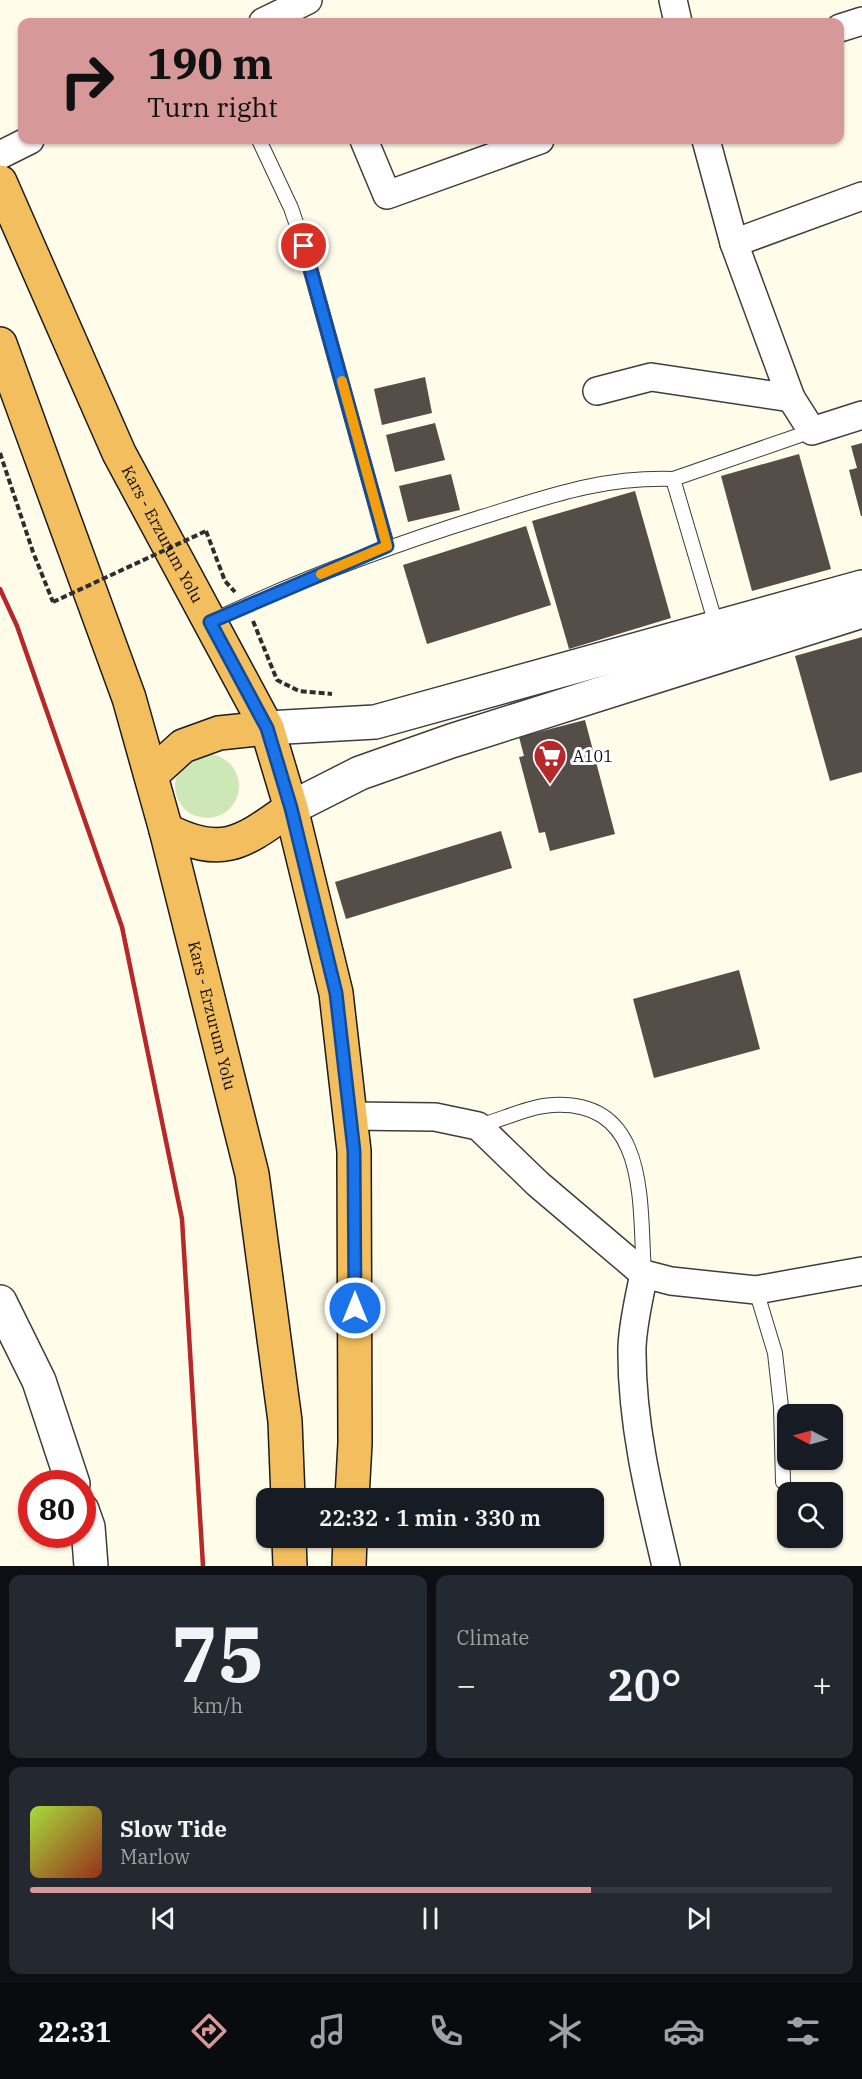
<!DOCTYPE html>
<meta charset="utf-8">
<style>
:root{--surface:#171b24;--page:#242831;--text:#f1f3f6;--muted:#9ea1a6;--line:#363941;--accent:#d79899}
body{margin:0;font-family:"IBM Plex Serif",serif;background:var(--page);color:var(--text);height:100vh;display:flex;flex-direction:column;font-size:22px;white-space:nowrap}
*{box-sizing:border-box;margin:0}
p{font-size:20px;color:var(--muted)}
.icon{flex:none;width:33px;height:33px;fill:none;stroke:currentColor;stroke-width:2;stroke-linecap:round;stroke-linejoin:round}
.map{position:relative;height:1566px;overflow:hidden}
.panel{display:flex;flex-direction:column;gap:9px;padding:9px;background:#0d0f14;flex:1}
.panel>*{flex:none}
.hud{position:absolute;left:18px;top:18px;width:826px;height:126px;border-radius:12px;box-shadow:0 2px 4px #0004;background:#d79899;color:#111;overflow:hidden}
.needle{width:39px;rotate:276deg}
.fabs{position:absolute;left:777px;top:1404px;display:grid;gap:12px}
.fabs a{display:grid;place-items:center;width:66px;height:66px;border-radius:12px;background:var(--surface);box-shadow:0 2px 4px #0004;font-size:30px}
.speed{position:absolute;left:18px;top:1470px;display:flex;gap:12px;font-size:30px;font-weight:700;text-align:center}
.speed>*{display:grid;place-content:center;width:78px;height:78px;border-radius:50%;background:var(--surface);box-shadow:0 2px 4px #0004;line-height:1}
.speed .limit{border:9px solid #d22;background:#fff;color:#111}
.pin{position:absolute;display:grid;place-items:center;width:51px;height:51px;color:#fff;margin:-26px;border:3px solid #fff;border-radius:50%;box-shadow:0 2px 6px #0007}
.me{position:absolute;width:66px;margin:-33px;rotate:0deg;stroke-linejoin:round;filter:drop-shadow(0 0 4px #0008)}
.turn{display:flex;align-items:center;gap:21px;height:126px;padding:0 30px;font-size:27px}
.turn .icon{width:78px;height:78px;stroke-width:2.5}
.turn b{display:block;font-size:42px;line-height:51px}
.big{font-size:45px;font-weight:600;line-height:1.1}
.panel .card{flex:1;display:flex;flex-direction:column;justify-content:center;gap:9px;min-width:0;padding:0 21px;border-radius:12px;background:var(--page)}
.panel .dial{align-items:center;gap:0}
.dial b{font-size:78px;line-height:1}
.song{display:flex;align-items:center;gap:18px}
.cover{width:72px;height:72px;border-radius:9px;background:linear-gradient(135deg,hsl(80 70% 55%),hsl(10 70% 35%))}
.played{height:6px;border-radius:3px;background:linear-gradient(90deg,var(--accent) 70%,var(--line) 70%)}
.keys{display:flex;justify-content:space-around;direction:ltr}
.heat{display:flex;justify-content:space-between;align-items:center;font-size:33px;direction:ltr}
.panel .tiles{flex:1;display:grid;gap:9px;grid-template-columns:1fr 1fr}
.card:last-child{grid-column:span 2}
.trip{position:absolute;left:256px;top:1488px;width:348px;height:60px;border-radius:12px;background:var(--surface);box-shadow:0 2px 4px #0004;font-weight:600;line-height:60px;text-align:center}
.dock{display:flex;height:96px;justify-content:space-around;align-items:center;background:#090b0e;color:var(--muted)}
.dock .icon{width:42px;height:42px}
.dock .active{color:var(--accent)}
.dock b{font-size:27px;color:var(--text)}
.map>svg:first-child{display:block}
.green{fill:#cde7b6}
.building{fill:#544d48}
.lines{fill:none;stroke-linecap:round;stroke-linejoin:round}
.service-casing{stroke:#3e3e3e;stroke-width:16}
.minor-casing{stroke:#3e3e3e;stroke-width:30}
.tertiary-casing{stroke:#3e3e3e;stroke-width:36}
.trunk-casing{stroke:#1c1c1c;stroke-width:36}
.path{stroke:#2d2d2d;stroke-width:4;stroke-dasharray:6 3;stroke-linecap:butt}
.service{stroke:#fff;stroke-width:14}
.minor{stroke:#fff;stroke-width:27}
.tertiary{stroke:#fff;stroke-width:33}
.trunk{stroke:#f3be5d;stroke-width:33}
.rail{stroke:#b72828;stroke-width:4.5}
.path-bridge{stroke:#2d2d2d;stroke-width:4;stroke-dasharray:6 3;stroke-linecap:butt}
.route-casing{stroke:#114b97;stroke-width:15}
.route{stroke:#1a73e8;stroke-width:10}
.slow{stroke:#f59e0b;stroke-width:10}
.labels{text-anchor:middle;stroke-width:6;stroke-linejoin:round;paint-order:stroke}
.street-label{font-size:16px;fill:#0b0b0b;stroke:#fff}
.poi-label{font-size:16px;fill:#0b0b0b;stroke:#fff;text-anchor:start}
</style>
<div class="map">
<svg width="862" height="1566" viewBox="0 0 862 1566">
<rect width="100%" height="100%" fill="#fffcea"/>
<!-- green -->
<circle class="green" cx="207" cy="786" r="32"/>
<!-- building -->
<g class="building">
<polygon points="425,377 432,413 382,425 374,389"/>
<polygon points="435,423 445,460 395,472 386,435"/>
<polygon points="862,443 862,516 861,516 849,470 857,468 851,446"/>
<polygon points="799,454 831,569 752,591 721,476"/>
<polygon points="451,474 460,510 408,522 399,486"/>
<polygon points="635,491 671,618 569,649 532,521"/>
<polygon points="526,526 551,605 427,644 403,565"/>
<polygon points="862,637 862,772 830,781 795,656"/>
<polygon points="585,720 615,834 550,851 545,832 539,833 519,757 524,756 519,737"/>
<polygon points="501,831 512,868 346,919 335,882"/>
<polygon points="739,970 760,1049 654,1078 633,999"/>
</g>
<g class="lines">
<!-- service casing -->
<g class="service-casing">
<g id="service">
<polyline points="259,140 291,208 304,246 387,546"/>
<path d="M 210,622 C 298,580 389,546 482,517 C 550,496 601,477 673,479"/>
<polyline points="717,628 673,479 812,431"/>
<path d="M 478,1126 C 502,1120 529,1106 553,1105 C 650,1100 639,1205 644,1272"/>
<polyline points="756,1290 775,1353 781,1407 783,1482"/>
</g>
</g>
<!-- minor casing -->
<g class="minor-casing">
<g id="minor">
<polyline points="673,0 678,22"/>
<polyline points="263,22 308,0"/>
<polyline points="840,28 862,21"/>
<polyline points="364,140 387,195 540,140"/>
<polyline points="0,155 30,140"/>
<polyline points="734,243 862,196"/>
<polyline points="597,391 651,377 791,398 734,243 706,140"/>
<polyline points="791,398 812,431 862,415"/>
<polyline points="350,1116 435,1117 478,1126 538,1184 644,1274 671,1281 756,1290 862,1271"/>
<path d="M 644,1274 C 639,1298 633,1323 632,1347 C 631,1421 649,1495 666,1566"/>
</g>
</g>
<!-- tertiary casing -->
<g class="tertiary-casing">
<g id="tertiary">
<polyline points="267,728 375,722 862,587"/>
<polyline points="291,808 360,773 451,741 862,611"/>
<polyline points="0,1302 39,1381 73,1484"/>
<polyline points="82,1510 88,1527 91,1566"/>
</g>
</g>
<!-- trunk casing -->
<g class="trunk-casing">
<g id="trunk">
<path id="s1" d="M 0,182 L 119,453 L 267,728 L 291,808 L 336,993 L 354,1151 L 355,1443 L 352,1498"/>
<path id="s2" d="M 0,344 L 129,698 L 166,830 L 252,1174 L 285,1421 L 288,1498"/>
<polyline points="151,775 183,746 219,733 267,728"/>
<path d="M 166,830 C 224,859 243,842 291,808"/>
<polyline points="289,1538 290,1566"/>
<polyline points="349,1566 350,1538"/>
</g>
</g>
<!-- path -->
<g class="path">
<polyline points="0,453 33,552 53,602"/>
<polyline points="206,531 225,581 235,592"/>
<polyline points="253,621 277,680 299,691 332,694"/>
</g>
<!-- service -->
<use href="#service" class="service"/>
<!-- minor -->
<use href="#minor" class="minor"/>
<!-- tertiary -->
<use href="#tertiary" class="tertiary"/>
<!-- trunk -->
<use href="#trunk" class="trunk"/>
<!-- rail -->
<polyline class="rail" points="0,589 17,626 122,927 182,1219 203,1566"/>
<!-- path-bridge -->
<polyline class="path-bridge" points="53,602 206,531"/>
</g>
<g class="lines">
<!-- route casing -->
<g class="route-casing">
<polyline id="route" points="304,246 387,546 210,622 267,728 291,808 336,993 354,1151 355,1308"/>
</g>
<!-- route -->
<use href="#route" class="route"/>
<!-- slow -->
<polyline class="slow" points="321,574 387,546 342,381"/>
</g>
<!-- icons -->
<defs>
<g id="supermarket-pin" transform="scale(1.725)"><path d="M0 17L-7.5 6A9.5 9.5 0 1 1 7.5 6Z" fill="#b72828" stroke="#fff"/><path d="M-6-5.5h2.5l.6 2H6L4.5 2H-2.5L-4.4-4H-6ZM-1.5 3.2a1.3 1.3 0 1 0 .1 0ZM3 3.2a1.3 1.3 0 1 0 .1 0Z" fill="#fff"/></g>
</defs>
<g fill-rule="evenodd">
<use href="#supermarket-pin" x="550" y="756"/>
</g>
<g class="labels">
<!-- street labels -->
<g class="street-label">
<text dy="6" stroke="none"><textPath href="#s1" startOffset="388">Kars - Erzurum Yolu</textPath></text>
<text dy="6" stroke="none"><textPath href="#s2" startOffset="705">Kars - Erzurum Yolu</textPath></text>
</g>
<!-- poi labels -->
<g class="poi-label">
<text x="573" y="762">A101</text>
</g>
</g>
</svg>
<div class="fabs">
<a><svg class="needle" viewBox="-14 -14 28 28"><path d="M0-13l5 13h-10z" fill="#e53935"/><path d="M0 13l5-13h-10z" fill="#9ea1a6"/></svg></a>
<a><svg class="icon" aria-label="search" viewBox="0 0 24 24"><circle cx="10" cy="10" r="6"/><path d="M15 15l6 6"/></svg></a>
</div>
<div class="speed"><div class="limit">80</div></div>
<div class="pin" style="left:304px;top:246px;background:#d93025"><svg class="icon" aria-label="arrive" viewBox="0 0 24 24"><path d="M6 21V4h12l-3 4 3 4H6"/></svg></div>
<svg class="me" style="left:355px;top:1308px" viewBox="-20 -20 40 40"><circle r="17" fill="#1a73e8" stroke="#fff" stroke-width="3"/><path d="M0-11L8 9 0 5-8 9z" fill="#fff"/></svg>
<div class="trip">22:32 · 1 min · 330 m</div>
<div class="hud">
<div class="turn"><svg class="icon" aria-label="right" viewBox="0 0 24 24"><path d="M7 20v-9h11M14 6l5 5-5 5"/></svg><div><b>190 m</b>Turn right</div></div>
</div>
</div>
<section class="panel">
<div class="tiles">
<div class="card dial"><b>75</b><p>km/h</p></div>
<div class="card"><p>Climate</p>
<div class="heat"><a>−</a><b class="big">20°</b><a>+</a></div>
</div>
<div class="card">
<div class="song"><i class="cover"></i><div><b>Slow Tide</b><p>Marlow</p></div></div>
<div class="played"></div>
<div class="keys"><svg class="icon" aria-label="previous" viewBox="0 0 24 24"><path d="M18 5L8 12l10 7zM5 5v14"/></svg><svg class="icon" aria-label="pause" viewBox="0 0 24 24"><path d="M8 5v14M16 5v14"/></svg><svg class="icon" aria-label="next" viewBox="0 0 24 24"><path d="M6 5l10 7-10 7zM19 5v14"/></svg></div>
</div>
</div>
</section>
<nav class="dock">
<b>22:31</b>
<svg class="icon active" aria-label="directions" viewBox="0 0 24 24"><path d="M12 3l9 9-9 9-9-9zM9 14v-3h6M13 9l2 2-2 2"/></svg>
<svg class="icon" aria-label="music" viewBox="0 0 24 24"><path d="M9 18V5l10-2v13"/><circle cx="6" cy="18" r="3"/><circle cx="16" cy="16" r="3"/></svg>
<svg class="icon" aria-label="phone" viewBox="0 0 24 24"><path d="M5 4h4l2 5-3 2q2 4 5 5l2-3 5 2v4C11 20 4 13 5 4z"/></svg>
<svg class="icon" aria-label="climate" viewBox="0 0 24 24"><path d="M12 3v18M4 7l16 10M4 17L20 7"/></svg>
<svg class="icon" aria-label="car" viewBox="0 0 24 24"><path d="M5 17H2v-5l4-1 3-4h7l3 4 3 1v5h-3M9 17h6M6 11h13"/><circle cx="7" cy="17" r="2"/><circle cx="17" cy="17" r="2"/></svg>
<svg class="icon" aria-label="filters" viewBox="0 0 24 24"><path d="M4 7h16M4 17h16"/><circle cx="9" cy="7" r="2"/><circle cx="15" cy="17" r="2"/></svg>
</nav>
